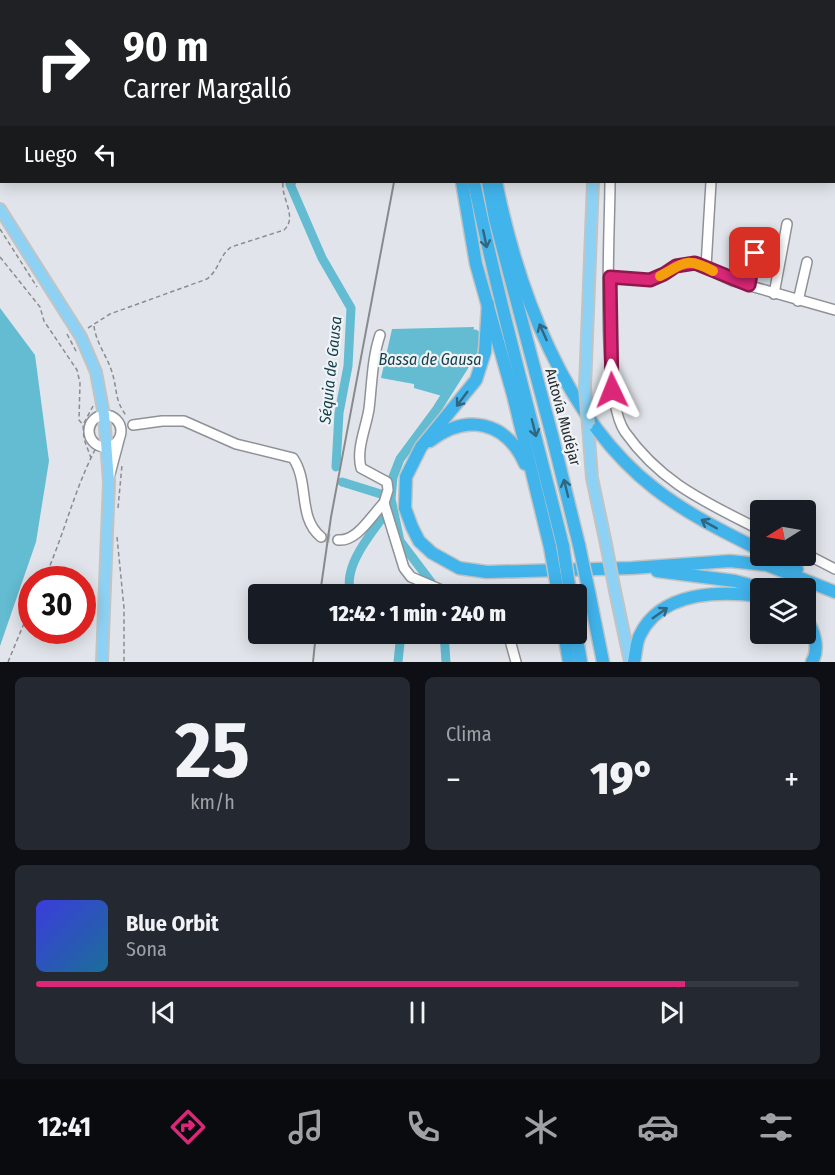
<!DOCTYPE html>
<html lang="es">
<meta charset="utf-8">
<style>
:root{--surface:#171b24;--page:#242831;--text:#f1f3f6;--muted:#9ea1a6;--line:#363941;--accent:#db2777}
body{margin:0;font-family:"Fira Sans Condensed",sans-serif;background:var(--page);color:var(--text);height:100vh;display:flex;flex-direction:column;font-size:22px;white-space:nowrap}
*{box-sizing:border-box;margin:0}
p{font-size:20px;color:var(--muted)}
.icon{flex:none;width:33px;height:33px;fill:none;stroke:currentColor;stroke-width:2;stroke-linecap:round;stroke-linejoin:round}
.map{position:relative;height:662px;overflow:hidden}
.sheet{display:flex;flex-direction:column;gap:15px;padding:15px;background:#0d0f14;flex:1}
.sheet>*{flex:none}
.hud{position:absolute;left:0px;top:0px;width:836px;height:183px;box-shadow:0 3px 15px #0003;background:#202124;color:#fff;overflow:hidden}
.needle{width:39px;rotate:259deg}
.buttons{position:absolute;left:750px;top:500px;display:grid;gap:12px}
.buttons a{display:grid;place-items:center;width:66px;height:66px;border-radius:6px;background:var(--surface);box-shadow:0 3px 15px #0003;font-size:30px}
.speed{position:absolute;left:18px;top:566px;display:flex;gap:12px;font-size:30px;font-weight:700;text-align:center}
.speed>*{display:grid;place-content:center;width:78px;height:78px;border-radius:50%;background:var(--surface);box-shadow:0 3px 15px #0003;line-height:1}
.speed .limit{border:9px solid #d22;background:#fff;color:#111}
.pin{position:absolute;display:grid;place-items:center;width:51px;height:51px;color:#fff;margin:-26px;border-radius:12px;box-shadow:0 3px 9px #0006}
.me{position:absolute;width:66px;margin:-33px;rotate:358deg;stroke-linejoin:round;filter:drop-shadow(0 0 4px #0008)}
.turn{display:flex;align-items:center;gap:21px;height:126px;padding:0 24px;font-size:27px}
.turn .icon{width:78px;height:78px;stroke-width:2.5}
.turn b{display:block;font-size:42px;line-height:51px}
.then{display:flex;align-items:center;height:57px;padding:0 24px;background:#0003;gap:12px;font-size:22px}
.big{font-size:45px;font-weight:800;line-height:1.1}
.sheet .tile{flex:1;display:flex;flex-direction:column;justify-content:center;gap:9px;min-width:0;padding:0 21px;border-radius:9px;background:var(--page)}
.sheet .dial{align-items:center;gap:0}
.dial b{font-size:78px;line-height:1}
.song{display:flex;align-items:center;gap:18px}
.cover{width:72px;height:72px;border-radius:9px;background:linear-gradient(135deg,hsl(240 70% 55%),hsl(200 70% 35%))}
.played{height:6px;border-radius:3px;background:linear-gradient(90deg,var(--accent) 85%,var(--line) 85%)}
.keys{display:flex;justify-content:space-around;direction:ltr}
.heat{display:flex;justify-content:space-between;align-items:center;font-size:33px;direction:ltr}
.sheet .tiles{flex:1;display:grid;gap:15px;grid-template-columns:1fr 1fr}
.tile:last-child{grid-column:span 2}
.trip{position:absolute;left:248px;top:584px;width:339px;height:60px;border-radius:6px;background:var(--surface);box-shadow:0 3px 15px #0003;font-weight:800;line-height:60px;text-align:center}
.menu{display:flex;height:96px;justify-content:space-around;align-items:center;background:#090b0e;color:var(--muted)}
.menu .icon{width:42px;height:42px}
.menu .selected{color:var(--accent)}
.menu b{font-size:27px;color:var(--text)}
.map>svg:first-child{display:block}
.water{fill:#63bcd1}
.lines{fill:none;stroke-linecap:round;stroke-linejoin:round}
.canal{stroke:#63bcd1;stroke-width:9}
.minor-tunnel{stroke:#bbbfc4;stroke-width:9;stroke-dasharray:9 4.5;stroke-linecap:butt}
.minor-casing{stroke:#8e9297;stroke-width:12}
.major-casing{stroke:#c2c3c3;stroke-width:14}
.highway-casing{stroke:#c2c3c3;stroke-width:15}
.path{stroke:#8a8d90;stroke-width:1.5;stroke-dasharray:4.5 3;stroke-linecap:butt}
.minor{stroke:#fff;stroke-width:9}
.major{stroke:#8dd2f4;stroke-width:10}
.highway{stroke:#41b4ec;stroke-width:12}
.rail{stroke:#888b8e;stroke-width:2}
.major-bridge-casing{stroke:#c2c3c3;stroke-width:14;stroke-linecap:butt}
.highway-bridge-casing{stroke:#c2c3c3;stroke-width:15;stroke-linecap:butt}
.major-bridge{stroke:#8dd2f4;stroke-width:10}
.highway-bridge{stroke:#41b4ec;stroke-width:12}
.oneway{stroke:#326680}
.route-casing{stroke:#8e194d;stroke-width:15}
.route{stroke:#db2777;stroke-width:10}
.slow{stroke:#f59e0b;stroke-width:10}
.labels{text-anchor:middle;stroke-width:4.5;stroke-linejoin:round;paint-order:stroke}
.street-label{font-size:15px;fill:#252728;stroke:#eef3f8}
.water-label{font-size:16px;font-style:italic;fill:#143d46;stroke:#eef3f8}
</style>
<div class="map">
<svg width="835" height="662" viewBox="0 0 835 662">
<rect width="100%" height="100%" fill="#e1e5eb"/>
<!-- water -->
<g class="water">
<polygon points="0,308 35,355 49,461 36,542 0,646"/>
<polygon points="474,327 471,352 442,396 414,388 414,384 381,378 392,329"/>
</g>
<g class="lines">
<!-- canal -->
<g class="canal">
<polyline points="358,0 358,2"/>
<polyline points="292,182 290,184 322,258 351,308 348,366 339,413 336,467"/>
<polyline points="342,482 384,495"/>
<polyline points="431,582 400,541 391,499 393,477 400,459 437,409 473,352 475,334"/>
<path d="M 351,594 C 342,568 369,536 383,517"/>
<polyline points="444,633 446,662"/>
<polyline points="398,662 401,633"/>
</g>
<!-- minor-tunnel -->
<polyline class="minor-tunnel" points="321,537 338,540"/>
<!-- minor casing -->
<g class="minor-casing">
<g id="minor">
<polyline points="651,0 652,2"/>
<polyline points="688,2 688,0"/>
<polyline points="732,2 733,0"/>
<path d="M 610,182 C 610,231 600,397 625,432 C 662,484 706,502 760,530"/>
<polyline points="706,267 711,182"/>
<polyline points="610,277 649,280 664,274 676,265 695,263 733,281 835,310"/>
<polyline points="749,285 758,238"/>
<polyline points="774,294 787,224"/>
<polyline points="798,301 807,262"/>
<path d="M 380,335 C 372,359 372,384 369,409 C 366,428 356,449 361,468 L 387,482 L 388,490 L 384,503 L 404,568 L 411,577 L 451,594"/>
<circle cx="105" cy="431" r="16"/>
<path d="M 133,425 L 162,421 L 184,421 L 236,444 L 293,458 C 310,483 297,517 321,537"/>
<polyline points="110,474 119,440"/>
<path d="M 338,540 C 357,542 371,516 384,503"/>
<polyline points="806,554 835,569"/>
<polyline points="508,633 516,662"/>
</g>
</g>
<!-- major casing -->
<g class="major-casing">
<g id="major">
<polyline points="599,2 599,0"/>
<polyline points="0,209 81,337 96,372 104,415 109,482 102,662"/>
<polyline points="585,387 593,182"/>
<polyline points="588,425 592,478 606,544"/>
<polyline points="615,591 630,662"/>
</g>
</g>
<!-- highway casing -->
<g class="highway-casing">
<g id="highway">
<polyline points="464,2 464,0"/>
<polyline points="486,2 486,0"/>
<polyline points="462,182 476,264 513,395 550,547"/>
<path d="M 474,182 C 499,304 533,424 563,546"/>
<polyline points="488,182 495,219 553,439 579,545"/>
<path d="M 496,182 C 518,290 564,418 654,488 C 687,514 724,532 760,550"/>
<polyline points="488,304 485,352 476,380 421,447 406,477 405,508 412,527 419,541 432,553 459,568 487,572 632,568 730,561 767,565 835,592"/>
<path d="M 430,441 C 467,413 506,421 525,464"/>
<polyline points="770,555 797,569"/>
<polyline points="657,571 735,581 761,588"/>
<polyline points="589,592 603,662"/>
<path d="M 806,619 C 814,630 820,649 812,662"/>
<polyline points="564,633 569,662"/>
<polyline points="576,633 581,662"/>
<path d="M 634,662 C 636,654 636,642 640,635 C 661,591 720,591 760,596"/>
</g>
</g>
<!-- path -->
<g class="path">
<polyline points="352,2 352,0"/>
<polyline points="378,2 378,0"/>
<polyline points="434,2 434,0"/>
<polyline points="0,229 37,287"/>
<polyline points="0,257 40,307 44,321 77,370 80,383 79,420 83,425 84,439 91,458"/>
<path d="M 94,326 C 96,343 107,356 112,372 C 118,392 114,399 127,417"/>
<path d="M 88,328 L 110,314 L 207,279 C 219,270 219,256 231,247 L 284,230 C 298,217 281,199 283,182"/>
<polyline points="67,334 77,353"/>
<polyline points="84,423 93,406"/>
<polyline points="118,508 122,465"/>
<polyline points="117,537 124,608 124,662"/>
<path d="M 44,579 C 64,536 74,489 97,446"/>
<polyline points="8,662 32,604"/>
</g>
<!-- minor -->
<use href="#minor" class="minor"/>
<!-- major -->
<use href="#major" class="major"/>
<!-- highway -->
<use href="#highway" class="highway"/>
<!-- rail -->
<g class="rail">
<polyline points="424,2 425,0"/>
<polyline points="320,594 331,517 394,182"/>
<polyline points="313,662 316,633"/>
</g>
<!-- major-bridge casing -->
<g class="major-bridge-casing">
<g id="major-bridge">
<polyline points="585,387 588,425"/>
<polyline points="606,544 615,591"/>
</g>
</g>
<!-- highway-bridge casing -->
<g class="highway-bridge-casing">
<g id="highway-bridge">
<polyline points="579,545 589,592"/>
<polyline points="563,546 570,592"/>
<polyline points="550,547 558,593"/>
</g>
</g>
<!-- major-bridge -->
<use href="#major-bridge" class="major-bridge"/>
<!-- highway-bridge -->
<use href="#highway-bridge" class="highway-bridge"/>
</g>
<!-- one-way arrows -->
<defs><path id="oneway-shaft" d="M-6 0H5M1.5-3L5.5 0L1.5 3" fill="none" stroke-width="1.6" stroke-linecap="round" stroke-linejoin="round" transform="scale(1.5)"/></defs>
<g class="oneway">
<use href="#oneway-shaft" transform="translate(485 239) rotate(78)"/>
<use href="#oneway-shaft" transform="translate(543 332) rotate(-114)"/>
<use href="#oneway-shaft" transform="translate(462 399) rotate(127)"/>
<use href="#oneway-shaft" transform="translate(534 428) rotate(76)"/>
<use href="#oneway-shaft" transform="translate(566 488) rotate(-104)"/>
<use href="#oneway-shaft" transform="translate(709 524) rotate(-151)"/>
<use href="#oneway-shaft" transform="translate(660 613) rotate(-35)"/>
</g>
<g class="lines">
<!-- route casing -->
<g class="route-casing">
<polyline id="route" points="612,390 610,277 650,280 664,274 676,266 695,263 749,285 755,253"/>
</g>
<!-- route -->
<use href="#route" class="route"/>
<!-- slow -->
<path class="slow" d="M 660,276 C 684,264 685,256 713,271"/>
</g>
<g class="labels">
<!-- street labels -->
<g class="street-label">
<text transform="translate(563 417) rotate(75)" y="5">Autovía Mudéjar</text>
</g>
<!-- water labels -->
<g class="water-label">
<text x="430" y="365">Bassa de Gausa</text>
<text transform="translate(330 370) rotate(-84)" y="6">Séquia de Gausa</text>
</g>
</g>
</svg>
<div class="buttons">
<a><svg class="needle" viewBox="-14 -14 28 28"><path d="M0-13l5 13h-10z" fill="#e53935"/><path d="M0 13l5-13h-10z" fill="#9ea1a6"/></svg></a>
<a><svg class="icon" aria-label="layers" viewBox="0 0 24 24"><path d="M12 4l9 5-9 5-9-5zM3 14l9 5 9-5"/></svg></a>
</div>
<div class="speed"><div class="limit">30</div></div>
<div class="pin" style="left:755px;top:253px;background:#d93025"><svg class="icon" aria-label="arrive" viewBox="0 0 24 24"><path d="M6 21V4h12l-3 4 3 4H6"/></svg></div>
<svg class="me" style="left:612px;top:390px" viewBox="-20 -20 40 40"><path d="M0-17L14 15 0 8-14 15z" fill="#db2777" stroke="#fff" stroke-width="4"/></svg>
<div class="trip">12:42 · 1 min · 240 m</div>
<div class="hud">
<div class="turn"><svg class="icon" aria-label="right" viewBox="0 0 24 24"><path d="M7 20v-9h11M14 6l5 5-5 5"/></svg><div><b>90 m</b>Carrer Margalló</div></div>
<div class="then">Luego<svg class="icon" aria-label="left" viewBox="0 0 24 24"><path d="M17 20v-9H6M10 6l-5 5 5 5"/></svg></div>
</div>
</div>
<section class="sheet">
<div class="tiles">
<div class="tile dial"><b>25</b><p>km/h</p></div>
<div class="tile"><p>Clima</p>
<div class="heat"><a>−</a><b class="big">19°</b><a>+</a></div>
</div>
<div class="tile">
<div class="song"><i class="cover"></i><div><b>Blue Orbit</b><p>Sona</p></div></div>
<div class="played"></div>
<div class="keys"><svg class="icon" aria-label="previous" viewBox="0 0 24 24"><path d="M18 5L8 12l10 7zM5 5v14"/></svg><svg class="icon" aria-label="pause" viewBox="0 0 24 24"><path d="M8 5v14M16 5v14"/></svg><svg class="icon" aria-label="next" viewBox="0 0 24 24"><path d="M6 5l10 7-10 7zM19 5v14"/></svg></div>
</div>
</div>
</section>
<nav class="menu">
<b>12:41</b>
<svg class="icon selected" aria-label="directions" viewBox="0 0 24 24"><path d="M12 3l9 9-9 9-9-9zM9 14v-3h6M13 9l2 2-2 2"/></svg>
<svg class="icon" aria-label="music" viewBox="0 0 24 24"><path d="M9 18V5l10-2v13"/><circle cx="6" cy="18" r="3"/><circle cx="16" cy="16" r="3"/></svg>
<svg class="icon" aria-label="phone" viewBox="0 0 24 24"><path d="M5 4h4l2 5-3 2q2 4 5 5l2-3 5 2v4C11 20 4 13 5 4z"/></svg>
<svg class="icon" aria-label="climate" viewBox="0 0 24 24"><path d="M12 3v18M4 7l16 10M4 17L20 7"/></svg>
<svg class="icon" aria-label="car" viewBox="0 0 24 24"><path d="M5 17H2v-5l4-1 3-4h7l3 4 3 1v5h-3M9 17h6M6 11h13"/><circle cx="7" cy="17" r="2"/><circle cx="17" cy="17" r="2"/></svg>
<svg class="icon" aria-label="filters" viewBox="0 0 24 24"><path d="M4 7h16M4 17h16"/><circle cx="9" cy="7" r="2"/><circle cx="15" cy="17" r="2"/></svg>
</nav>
